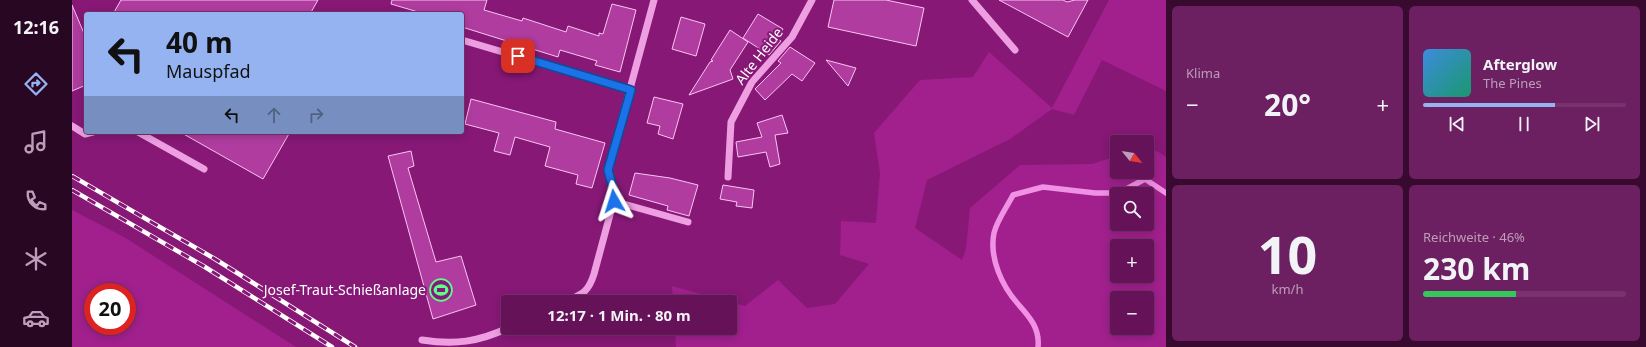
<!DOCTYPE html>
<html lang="de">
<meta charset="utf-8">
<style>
:root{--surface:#651258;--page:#6d2061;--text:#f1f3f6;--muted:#bc9eba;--line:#79326e;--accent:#95b2f1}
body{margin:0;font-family:"Noto Sans",sans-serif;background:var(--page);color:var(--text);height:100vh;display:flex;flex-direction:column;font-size:15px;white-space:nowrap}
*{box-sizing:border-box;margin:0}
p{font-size:13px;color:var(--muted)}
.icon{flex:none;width:22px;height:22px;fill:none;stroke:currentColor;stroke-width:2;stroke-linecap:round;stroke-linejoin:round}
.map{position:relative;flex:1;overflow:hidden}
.sheet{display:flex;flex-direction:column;gap:6px;padding:6px;background:#380a30;width:480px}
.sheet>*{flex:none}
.top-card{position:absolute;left:12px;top:12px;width:380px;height:122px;border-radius:4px;box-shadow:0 2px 10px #0003,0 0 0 1px var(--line);background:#95b2f1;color:#111;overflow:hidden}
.needle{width:26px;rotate:120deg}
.tools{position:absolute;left:1038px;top:135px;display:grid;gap:8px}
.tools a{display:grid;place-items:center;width:44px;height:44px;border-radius:4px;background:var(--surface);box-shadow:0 2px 10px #0003,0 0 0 1px var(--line);font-size:20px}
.speed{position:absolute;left:12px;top:283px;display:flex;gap:8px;font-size:20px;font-weight:700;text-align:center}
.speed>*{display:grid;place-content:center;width:52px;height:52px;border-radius:50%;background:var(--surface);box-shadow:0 2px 10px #0003,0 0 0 1px var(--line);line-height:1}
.speed .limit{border:6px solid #d22;background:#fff;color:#111}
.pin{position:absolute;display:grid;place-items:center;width:34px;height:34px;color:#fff;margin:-17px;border-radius:8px;box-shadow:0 2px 6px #0006}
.me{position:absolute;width:44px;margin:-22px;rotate:354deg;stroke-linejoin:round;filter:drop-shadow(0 0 3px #0008)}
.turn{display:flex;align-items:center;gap:14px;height:84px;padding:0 16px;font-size:18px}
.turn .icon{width:52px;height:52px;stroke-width:2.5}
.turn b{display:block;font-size:28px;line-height:34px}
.lanes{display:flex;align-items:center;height:38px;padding:0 16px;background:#0003;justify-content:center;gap:20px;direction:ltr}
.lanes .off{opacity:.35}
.big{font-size:30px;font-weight:700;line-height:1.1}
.sheet .tile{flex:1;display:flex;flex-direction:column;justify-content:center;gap:6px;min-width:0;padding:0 14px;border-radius:6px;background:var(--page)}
.sheet .dial{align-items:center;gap:0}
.dial b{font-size:52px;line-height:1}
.song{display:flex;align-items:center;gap:12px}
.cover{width:48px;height:48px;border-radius:6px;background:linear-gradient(135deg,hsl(210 70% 55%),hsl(160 70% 35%))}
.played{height:4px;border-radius:2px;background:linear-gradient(90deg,var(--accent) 65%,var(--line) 65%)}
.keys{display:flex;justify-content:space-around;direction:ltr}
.heat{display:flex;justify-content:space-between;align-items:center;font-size:22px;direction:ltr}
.charge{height:6px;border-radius:3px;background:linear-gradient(90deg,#34c759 46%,var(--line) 0)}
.sheet .tiles{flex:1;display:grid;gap:6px;grid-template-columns:repeat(2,1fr)}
.trip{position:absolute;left:429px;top:295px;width:236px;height:40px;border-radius:4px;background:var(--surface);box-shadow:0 2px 10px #0003,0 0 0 1px var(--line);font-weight:700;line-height:40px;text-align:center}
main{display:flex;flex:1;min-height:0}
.dock{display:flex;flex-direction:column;width:72px;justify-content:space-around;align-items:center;background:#280723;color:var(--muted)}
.dock .icon{width:28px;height:28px}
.dock .on{color:var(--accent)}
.dock b{font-size:18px;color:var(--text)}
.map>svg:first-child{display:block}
.green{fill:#a1208e;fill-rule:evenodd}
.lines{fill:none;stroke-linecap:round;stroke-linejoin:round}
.stream{stroke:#f091e4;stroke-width:5.5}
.building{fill:#af3c9e;stroke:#fac4f2}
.minor{stroke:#ed9fe2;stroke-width:7}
.rail-casing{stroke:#fff;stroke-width:4.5}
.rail{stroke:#871876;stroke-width:3;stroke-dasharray:9;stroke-linecap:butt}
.route-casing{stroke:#114b97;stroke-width:10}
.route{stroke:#1a73e8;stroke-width:7}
.labels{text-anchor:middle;stroke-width:4;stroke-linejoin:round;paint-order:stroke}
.street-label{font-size:14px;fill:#fff;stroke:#871876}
.poi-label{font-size:14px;fill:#fff;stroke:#871876;text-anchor:end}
</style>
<main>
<nav class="dock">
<b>12:16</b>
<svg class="icon on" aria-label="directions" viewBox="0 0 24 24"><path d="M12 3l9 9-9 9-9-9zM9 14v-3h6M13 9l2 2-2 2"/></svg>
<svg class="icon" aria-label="music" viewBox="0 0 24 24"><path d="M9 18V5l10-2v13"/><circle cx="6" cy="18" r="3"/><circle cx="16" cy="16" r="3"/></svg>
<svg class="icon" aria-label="phone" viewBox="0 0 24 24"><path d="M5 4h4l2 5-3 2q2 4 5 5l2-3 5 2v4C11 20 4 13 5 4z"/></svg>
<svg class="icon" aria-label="climate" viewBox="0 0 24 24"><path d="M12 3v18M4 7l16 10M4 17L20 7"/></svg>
<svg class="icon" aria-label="car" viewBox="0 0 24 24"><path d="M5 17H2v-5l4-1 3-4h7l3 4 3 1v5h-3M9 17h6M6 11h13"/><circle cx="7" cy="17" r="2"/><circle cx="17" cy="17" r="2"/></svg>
</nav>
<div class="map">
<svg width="1094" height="347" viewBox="0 0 1094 347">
<rect width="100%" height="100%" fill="#871876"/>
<!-- green -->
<g class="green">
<path d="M 1037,0 L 1094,0 L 1094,91 L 1030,60 L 1002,115 L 980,109 L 938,139 L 855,180 L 843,228 L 890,260 L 894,249 L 898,208 L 948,165 L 1020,164 L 1045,156 L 1045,172 L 1075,172 L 1075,147 L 1077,146 L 1094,157 L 1094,347 L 604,347 L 603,328 L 658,328 L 658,302 L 601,302 L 600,286 L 673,306 L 706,280 L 735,308 L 763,304 L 797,264 L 768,255 L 769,221 L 804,223 L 808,173 L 802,133 L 848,80 L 901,77 L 917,52 L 980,108 ZM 1045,194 L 1075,194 L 1075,224 L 1045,224 ZM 1045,246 L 1075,246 L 1075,276 L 1045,276 ZM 1045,298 L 1075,298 L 1075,328 L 1045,328 Z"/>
<path d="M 0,210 L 52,237 L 224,347 L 0,347 ZM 21,292 L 55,292 L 55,326 L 21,326 Z"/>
</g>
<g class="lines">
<!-- stream -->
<path class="stream" d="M 966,347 C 968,329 958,317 946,304 C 930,286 917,258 922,233 C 925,220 935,207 941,195 L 971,187 L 1023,193 L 1047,193 L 1073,179 L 1094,193"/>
</g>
<!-- building -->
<g class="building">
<polygon points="49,0 246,0 238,14 41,14"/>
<polygon points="320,0 415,0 412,10 450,21 451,18 494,32 496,26 527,36 527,33 531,34 540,4 564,10 548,72 523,65 525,61 488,50 486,57 390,27 390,14 353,14 319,4"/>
<polygon points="762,0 814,0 852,8 844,46 756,27"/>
<polygon points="927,0 991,0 995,2 1003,0 1016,0 996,37"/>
<polygon points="0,5 14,38 14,85 0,91"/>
<polygon points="686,14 711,29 705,39 709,41 697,55 671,38"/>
<polygon points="609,17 633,24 624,56 600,49"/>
<polygon points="658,30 676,42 658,70 661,79 617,95 638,62 641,61 639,60"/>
<polygon points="718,47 743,63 730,81 720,74 693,100 683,89 709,63 706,61"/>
<polygon points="754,60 784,68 776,86"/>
<polygon points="582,97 611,104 601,139 586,134 588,126 575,123"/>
<polygon points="399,99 484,122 483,129 533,143 520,188 504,184 506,175 473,166 478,147 443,137 438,155 422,151 427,133 393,124"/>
<polygon points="710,115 716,133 703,135 708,164 698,167 694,152 666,157 664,142 690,137 685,123"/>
<polygon points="108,132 218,132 191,179"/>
<polygon points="339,151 342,166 336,168 364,262 389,256 404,305 361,319 316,156"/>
<polygon points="563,173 598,178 626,185 617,216 595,210 596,206 557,195"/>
<polygon points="651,185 682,190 680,208 664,206 665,202 648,199"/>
</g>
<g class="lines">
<!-- minor -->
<g class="minor">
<polyline points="900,0 943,50"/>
<polyline points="390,40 559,90"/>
<polyline points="0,126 13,134 21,132"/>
<polyline points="66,132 132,169"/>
<polyline points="656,177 659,122 680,82 720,37 740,0"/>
<polyline points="541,201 616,222"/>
<path d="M 493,302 C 510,294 516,293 522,274 L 543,196 L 536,170 L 582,0"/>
<path d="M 350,340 C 383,345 406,342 436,328"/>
</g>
<!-- rail casing -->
<g class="rail-casing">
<g id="rail">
<polyline points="0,176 143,259 283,347"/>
<polyline points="0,190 133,267 260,347"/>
</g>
</g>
<!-- rail -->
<use href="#rail" class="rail"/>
</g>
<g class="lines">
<!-- route casing -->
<g class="route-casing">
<polyline id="route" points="446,56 559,90 536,170 543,196 542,201"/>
</g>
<!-- route -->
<use href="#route" class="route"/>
</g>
<!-- icons -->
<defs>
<g id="stadium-ring" transform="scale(1.15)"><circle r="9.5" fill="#871876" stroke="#5bff8d" stroke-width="1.5"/><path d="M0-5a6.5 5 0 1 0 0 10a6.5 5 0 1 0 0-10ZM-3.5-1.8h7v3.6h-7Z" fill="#5bff8d"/></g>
</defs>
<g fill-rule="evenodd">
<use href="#stadium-ring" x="369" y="290"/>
</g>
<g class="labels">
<!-- street labels -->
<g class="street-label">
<text transform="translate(687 56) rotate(-52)" y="5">Alte Heide</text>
</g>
<!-- poi labels -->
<g class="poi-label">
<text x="354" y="295">Josef-Traut-Schießanlage</text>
</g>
</g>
</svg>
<div class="tools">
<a><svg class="needle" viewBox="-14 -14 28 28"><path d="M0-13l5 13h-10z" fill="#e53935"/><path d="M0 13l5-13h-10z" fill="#bc9eba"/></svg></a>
<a><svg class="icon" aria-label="search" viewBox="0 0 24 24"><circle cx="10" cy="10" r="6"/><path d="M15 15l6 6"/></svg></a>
<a>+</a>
<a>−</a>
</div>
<div class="speed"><div class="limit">20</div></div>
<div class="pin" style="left:446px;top:56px;background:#d93025"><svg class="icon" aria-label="arrive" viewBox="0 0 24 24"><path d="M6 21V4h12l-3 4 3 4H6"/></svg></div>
<svg class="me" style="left:542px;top:201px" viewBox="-20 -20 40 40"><path d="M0-17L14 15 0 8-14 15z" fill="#1a73e8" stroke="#fff" stroke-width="4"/></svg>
<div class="trip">12:17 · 1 Min. · 80 m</div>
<div class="top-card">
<div class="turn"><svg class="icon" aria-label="left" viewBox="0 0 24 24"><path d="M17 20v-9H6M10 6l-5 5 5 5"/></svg><div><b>40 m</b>Mauspfad</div></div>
<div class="lanes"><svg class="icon" aria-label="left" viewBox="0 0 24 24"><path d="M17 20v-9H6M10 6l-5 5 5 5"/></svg><svg class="icon off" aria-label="ahead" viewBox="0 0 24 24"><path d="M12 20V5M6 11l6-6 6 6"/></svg><svg class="icon off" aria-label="right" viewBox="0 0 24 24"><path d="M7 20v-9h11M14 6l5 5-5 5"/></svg></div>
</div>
</div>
<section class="sheet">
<div class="tiles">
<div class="tile"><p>Klima</p>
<div class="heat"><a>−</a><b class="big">20°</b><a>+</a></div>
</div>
<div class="tile">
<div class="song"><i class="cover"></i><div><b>Afterglow</b><p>The Pines</p></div></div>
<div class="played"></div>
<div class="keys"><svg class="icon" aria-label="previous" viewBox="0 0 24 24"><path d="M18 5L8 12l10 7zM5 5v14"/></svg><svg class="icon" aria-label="pause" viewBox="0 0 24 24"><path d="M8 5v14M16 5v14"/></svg><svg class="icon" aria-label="next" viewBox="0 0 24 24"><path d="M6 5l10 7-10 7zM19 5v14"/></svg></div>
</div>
<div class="tile dial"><b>10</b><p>km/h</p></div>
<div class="tile"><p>Reichweite · 46%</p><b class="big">230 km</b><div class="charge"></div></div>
</div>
</section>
</main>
